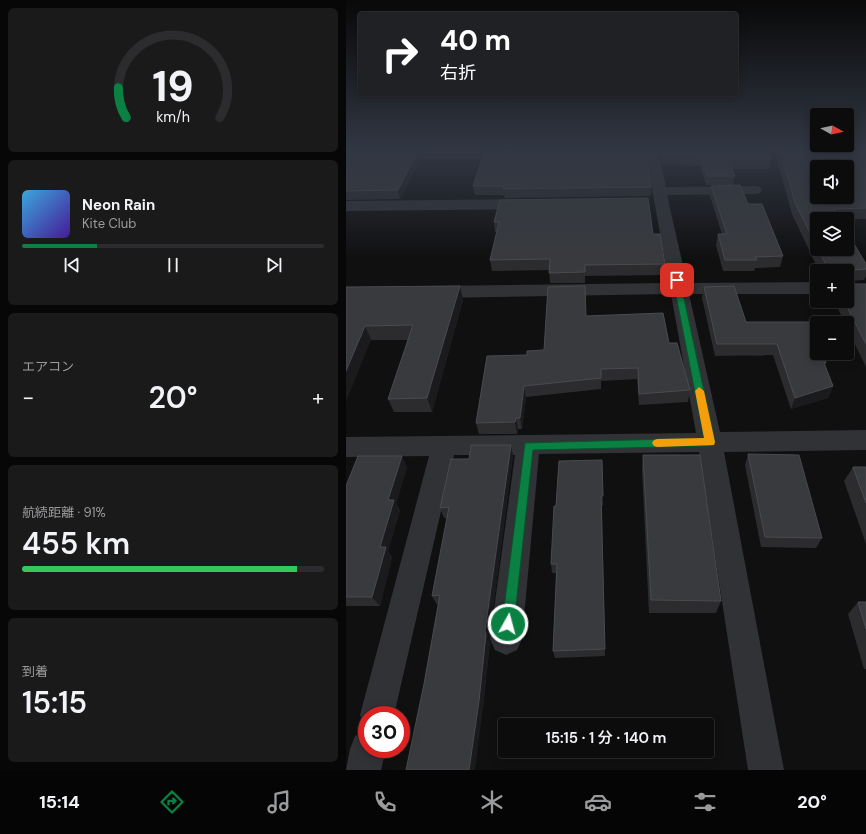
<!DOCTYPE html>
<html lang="ja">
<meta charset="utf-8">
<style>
:root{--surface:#0c0c0d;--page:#1a1a1b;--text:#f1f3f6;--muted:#9a9b9d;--line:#2c2c2e;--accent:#0b8043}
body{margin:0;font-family:"DM Sans","Noto Sans JP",sans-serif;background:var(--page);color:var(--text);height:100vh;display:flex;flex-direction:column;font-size:15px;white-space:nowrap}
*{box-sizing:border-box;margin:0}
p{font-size:13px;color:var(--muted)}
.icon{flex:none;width:22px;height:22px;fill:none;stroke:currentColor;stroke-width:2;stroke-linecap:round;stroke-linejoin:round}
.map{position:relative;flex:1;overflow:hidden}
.panel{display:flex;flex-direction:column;gap:8px;padding:8px;background:#070707;width:346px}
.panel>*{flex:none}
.top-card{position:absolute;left:12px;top:12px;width:380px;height:84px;border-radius:4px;box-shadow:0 2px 10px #0003,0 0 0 1px var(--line);background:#202124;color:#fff;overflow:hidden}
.needle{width:26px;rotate:98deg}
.fabs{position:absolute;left:464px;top:108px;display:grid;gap:8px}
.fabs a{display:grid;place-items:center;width:44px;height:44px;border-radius:4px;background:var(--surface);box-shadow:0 2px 10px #0003,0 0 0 1px var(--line);font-size:20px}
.speed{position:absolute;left:12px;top:706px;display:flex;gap:8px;font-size:20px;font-weight:700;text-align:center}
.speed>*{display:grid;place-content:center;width:52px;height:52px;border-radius:50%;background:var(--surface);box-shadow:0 2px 10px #0003,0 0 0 1px var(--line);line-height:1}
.speed .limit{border:6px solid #d22;background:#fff;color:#111}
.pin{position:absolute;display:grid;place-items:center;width:34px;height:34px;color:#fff;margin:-17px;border-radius:8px;box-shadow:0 2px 6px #0006}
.me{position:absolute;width:44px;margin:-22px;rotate:7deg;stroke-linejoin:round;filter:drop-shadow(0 0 3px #0008)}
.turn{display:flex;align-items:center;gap:14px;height:84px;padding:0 16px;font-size:18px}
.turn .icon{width:52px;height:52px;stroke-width:2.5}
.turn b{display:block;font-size:28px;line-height:34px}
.big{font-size:30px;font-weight:600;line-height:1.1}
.panel .widget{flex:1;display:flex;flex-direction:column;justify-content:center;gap:6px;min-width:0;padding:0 14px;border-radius:6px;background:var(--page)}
.panel .dial{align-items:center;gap:0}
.dial svg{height:104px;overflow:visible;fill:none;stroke:var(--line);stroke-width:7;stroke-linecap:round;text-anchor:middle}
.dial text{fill:var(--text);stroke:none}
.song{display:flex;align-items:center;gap:12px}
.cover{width:48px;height:48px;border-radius:6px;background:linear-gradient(135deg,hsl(200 70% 55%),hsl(260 70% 35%))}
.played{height:4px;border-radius:2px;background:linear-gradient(90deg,var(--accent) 25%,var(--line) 25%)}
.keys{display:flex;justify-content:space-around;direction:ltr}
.heat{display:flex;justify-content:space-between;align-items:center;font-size:22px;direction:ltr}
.charge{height:6px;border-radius:3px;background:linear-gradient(90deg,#34c759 91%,var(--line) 0)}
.trip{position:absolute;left:152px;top:718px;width:216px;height:40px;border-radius:4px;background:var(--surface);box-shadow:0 2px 10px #0003,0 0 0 1px var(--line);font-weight:600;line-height:40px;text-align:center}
.menu{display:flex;height:64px;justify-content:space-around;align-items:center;background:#050505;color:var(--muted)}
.menu .icon{width:28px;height:28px}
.menu .on{color:var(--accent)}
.menu b{font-size:18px;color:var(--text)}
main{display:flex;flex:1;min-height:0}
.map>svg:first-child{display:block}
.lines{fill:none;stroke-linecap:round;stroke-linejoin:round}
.minor{fill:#303236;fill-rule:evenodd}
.wall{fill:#2c2c2f}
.shaded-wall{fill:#1b1b1d}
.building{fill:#383a3d;stroke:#484b50;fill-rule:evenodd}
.route{fill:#0b8043;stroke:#07532c}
.slow{fill:#f59e0b}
</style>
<main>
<section class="panel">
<div class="widget dial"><svg viewBox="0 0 100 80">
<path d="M14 69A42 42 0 1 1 86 69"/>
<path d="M14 69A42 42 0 0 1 8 46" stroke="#0b8043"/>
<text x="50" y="56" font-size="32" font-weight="700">19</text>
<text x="50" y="72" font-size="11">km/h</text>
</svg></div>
<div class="widget">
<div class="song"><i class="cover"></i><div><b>Neon Rain</b><p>Kite Club</p></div></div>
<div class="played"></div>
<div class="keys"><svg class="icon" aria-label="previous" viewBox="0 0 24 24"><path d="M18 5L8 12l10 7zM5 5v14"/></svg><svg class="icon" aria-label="pause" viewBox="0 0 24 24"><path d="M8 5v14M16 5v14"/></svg><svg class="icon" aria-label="next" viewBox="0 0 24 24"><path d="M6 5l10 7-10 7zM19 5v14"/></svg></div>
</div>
<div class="widget"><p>エアコン</p>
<div class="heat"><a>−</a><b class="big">20°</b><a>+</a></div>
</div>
<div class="widget"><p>航続距離 · 91%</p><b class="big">455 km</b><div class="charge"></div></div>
<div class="widget"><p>到着</p><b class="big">15:15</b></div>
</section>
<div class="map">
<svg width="520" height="770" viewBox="0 0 520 770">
<rect width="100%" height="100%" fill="#101011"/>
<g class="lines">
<!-- minor -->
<g class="minor">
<polygon points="299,150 312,150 320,187 409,186 414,187 416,190 414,193 409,194 321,195 341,283 471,282 471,294 343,294 374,432 520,430 520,450 378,452 438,770 402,770 353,452 193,454 176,639 171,650 160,655 149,650 144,639 169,455 108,455 48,715 21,715 21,728 19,727 14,715 83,456 0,457 0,437 350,433 325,294 86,298 79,296 77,292 79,288 86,286 323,283"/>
<polygon points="182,199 187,201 190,204 187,207 182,209 0,211 0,201"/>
<polygon points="21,731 21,749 40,749 35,770 0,770 4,749 9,736"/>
</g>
</g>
<!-- wall -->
<g class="wall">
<polygon points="0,150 299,150 305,187 305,196 159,198 158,195 129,195 127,186 136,159 74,159 54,199 0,200"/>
<polygon points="313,150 421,150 425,160 423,169 386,169 389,176 387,185 360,185 354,166 317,165"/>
<polygon points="432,150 520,151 520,219 471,219 471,249 501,249 520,264 520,276 518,280 505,281 505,284 520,284 520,367 501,328 501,323 499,323 488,301 501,301 501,271 473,271 446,214 430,156"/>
<polygon points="365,186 402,204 437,256 434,267 409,268 408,271 377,271 370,245 372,234 376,234 364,196"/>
<polygon points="154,200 307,234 319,264 318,275 239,276 239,283 204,283 203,270 146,271 144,260 151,232 149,232 148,222"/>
<polygon points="0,287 117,300 86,412 48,412 42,399 62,340 25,340"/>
<polygon points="358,287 400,322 480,363 479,365 487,386 482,398 445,409 427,355 369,356 356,298"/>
<polygon points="240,316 323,343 344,390 342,402 293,405 291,379 255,381 255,389 180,397 176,429 172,429 171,434 133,434 130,423 198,350"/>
<polygon points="402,454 476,538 470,548 415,547 399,465"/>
<polygon points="297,455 375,601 370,613 303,613 296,470"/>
<polygon points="167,456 143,639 144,642 137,708 78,684 92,604 91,605 86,596 101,518 98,518 94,508 123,459"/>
<polygon points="256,460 257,506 256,506 259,656 209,658 207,651 210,573 206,573 205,564 210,506"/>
<polygon points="61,467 50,503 54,510 42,551 46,557 34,606 0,606 0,486"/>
<polygon points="507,467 520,467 520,544 498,481"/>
<polygon points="512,602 520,602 520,669 518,669 502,614"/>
</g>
<!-- shaded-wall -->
<g class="shaded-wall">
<polygon points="72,150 74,159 54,199 52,190"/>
<polygon points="114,286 117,300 86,412 81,398"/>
<polygon points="19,326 25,340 0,402 0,371"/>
<polygon points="178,386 180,397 176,429 174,418"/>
<polygon points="487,386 482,398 445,409 449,398"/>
<polygon points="170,418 172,429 171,434 169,422"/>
<polygon points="165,445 167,456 143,639 144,642 137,708 129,770 123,770 139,631"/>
<polygon points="56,456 61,467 50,503 54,510 42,551 46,557 34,606 26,597 34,547 42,500"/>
</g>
<!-- building -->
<g class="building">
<polygon points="0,150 98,150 72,150 52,190 0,191"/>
<polygon points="139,150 299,150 305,187 157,189 158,186 127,186"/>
<polygon points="316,150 421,150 425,160 382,160 389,176 361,176 355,157 317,156"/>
<path d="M 434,150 L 520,151 L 520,208 L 488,209 L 494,219 L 471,219 L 471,247 L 449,203 ZM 471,167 L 501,167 L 501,197 L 471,197 Z"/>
<polygon points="394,185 402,204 416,204 437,256 409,257 411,260 379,260 372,234 381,234 365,186"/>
<polygon points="302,198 307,234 314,234 319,264 239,265 239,272 203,273 204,259 144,260 153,222 148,222 154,200"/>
<polygon points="501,232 520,264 520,269 505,270 505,284 520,284 520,344 498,301 501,301 501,271 483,271 472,249 501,249"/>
<polygon points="114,286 81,398 42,399 67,325 19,326 0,371 0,287"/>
<polygon points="239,286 240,316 317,313 323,343 331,343 344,390 293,394 292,368 255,369 255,378 178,386 174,418 170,418 169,422 130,423 141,356 181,355 181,351 198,350 202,287"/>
<polygon points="388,286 400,322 463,322 471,341 471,353 476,353 480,363 478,363 487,386 449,398 431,344 371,344 358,287"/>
<polygon points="125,445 165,445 139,631 140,634 133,701 123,770 60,770 78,684 94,595 86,596 103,507 94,508 105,459 123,459"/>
<polygon points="402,454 453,455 476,538 419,537"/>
<polygon points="297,455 354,455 375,601 305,600"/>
<polygon points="12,456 56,456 42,500 48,500 34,547 40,547 26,597 0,597 0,486"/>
<polygon points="256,460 257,496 255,496 259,649 207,651 211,564 205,564 208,506 210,506 213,461"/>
<polygon points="507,467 520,467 520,503"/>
<polygon points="512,602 520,602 520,629"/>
</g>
<!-- sky -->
<linearGradient id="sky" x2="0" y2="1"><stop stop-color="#090909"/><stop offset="0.58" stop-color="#313743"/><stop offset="1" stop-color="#313743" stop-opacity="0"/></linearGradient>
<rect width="520" height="258" fill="url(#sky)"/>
<!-- route -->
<polygon class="route" points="331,277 334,280 369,442 368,445 364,446 187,450 168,624 167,628 162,630 157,628 156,624 179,443 358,438 327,280"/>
<!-- slow -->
<polygon class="slow" points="353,387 358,391 369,442 368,445 311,447 308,446 306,443 308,440 311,439 358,438 349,391"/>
</svg>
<div class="fabs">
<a><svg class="needle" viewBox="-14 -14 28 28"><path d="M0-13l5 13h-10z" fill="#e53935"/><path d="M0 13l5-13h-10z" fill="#9a9b9d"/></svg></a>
<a><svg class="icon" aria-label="sound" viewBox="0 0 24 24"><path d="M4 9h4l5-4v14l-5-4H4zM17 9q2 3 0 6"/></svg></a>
<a><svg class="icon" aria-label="layers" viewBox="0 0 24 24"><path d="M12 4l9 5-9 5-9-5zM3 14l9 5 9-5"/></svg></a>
<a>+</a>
<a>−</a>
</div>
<div class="speed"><div class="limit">30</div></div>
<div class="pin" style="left:331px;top:280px;background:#d93025"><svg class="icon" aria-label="arrive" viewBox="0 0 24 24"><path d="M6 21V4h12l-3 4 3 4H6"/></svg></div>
<svg class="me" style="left:162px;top:624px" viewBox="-20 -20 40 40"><circle r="17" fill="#0b8043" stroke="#fff" stroke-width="3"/><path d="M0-11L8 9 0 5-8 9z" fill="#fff"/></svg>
<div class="trip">15:15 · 1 分 · 140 m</div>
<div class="top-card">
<div class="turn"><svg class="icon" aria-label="right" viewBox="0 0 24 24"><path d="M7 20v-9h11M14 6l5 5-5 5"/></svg><div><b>40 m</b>右折</div></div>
</div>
</div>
</main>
<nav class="menu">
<b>15:14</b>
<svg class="icon on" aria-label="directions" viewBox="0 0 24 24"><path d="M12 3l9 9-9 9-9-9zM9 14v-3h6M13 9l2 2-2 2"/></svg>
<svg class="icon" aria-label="music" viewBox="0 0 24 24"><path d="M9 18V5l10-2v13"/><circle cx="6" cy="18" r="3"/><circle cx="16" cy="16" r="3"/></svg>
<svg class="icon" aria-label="phone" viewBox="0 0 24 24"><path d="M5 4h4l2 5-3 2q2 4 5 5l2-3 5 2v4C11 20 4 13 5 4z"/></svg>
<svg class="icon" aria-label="climate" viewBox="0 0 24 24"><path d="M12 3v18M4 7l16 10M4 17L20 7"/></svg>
<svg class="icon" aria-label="car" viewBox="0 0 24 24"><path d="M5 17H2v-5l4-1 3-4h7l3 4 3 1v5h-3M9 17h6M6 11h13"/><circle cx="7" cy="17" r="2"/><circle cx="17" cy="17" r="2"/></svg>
<svg class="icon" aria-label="filters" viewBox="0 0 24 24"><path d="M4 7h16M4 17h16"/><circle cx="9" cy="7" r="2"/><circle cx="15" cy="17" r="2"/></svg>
<b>20°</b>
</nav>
